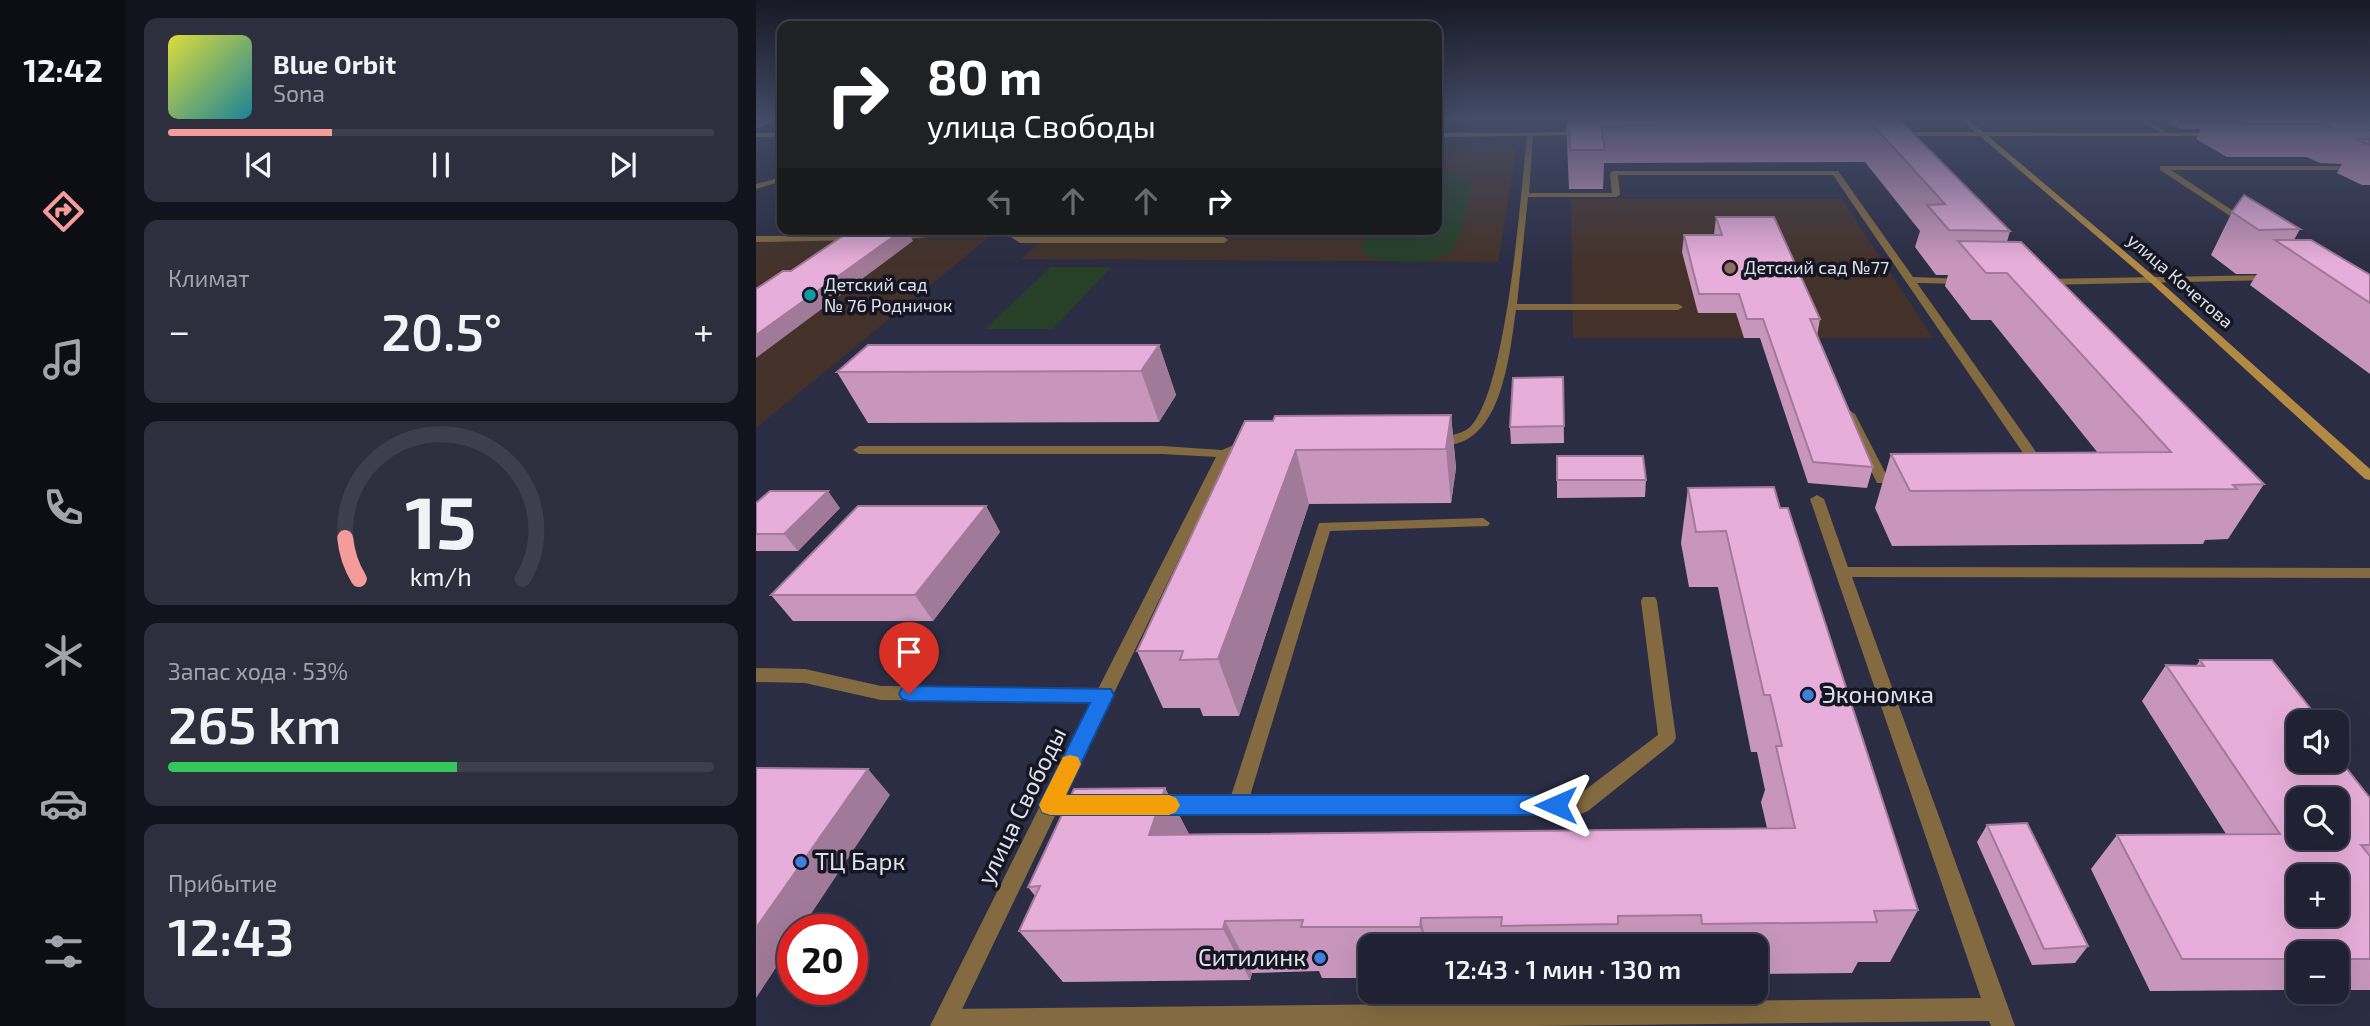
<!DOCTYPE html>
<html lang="ru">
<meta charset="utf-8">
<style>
:root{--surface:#202233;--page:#2d2f3f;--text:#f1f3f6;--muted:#a2a4ac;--line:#3d3f4e;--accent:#f59b9a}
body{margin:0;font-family:"Exo 2",sans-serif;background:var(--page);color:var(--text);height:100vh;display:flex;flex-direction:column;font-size:26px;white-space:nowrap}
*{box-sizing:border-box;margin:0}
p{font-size:23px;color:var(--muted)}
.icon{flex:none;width:38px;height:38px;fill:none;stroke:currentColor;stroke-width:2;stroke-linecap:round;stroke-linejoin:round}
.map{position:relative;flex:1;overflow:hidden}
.side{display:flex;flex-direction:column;gap:18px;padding:18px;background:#12131c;width:630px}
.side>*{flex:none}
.banner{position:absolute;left:21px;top:21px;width:665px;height:214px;border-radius:14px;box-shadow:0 7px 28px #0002,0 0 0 2px var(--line);background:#202124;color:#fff;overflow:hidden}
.fabs{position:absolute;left:1530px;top:710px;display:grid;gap:14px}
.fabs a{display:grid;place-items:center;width:63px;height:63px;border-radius:14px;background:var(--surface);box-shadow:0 7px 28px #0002,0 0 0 2px var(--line);font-size:35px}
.speed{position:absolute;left:21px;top:914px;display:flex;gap:14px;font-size:35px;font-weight:700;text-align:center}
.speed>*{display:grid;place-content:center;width:91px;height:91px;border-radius:50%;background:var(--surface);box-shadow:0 7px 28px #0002,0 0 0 2px var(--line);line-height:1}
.speed .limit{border:10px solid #d22;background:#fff;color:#111}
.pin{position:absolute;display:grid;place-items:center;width:60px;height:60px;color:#fff;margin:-72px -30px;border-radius:50% 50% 50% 0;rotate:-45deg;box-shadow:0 0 7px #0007}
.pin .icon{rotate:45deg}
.me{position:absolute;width:77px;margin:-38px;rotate:270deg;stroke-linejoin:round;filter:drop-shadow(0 0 5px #0008)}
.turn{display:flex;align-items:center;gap:24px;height:147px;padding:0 35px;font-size:32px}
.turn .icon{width:91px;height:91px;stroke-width:2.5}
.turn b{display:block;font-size:49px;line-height:60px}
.lanes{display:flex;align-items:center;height:66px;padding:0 35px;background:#0003;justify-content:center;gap:35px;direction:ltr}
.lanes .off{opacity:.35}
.big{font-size:52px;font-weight:600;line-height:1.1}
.side .card{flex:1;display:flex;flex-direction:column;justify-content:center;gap:10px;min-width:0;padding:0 24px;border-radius:14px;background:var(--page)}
.side .dial{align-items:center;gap:0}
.dial svg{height:182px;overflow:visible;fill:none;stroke:var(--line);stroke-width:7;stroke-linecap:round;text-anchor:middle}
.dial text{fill:var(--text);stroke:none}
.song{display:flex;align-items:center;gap:21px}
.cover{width:84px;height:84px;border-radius:10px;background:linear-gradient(135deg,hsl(60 70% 55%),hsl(190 70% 35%))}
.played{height:7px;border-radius:4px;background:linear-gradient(90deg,var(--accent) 30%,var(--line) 30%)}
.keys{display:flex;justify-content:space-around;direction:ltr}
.heat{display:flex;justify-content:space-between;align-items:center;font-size:38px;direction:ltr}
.charge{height:10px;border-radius:5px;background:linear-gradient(90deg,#34c759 53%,var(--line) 0)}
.trip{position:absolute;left:602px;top:934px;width:410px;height:70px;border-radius:14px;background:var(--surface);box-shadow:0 7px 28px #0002,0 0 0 2px var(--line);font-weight:600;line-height:70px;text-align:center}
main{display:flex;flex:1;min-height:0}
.menu{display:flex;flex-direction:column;width:126px;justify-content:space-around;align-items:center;background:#0d0e14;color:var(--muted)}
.menu .icon{width:49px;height:49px}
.menu .current{color:var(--accent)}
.menu b{font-size:32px;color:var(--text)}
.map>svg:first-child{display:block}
.education{fill:#44322a}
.green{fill:#264128}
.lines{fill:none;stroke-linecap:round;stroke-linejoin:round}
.lane{fill:#836a40;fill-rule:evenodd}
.street{fill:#836a40;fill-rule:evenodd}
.secondary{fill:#b38a43;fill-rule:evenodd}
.wall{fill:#c896bc}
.shaded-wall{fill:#a27a99}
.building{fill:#e8aedb;stroke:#a27a99;stroke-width:2;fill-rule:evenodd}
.route{fill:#1a73e8;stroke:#114b97;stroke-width:2}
.slow{fill:#f59e0b}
.education-dot{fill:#8d6e63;stroke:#151621;stroke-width:2.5}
.culture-dot{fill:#0f9aa8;stroke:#151621;stroke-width:2.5}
.shop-dot{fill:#3f7fe0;stroke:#151621;stroke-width:2.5}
.labels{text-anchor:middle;stroke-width:7;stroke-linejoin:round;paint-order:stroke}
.far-poi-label{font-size:18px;fill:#dee0ee;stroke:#151621;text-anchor:start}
.far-street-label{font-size:18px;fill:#dee0ee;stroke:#151621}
.near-poi-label{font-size:24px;fill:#dee0ee;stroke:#151621;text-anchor:start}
.near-street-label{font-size:24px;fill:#dee0ee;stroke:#151621}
</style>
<main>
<nav class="menu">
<b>12:42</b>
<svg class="icon current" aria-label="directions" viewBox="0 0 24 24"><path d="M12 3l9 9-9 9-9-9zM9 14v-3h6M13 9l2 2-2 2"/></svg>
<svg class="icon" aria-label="music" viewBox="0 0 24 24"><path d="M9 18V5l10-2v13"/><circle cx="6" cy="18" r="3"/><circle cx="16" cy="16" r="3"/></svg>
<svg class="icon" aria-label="phone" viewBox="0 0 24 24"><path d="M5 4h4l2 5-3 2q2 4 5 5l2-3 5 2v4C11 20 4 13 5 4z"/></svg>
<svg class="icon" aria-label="climate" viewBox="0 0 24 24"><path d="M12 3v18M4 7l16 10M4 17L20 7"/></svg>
<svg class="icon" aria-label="car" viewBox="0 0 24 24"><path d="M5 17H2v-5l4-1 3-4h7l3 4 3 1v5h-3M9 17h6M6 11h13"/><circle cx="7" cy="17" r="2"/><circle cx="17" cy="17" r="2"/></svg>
<svg class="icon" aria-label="filters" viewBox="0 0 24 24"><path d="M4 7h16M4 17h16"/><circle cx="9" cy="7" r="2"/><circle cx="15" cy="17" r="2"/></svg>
</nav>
<section class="side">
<div class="card">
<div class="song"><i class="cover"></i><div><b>Blue Orbit</b><p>Sona</p></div></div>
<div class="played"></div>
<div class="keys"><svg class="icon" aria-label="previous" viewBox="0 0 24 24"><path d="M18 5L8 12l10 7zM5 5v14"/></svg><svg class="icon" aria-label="pause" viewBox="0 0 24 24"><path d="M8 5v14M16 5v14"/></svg><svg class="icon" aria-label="next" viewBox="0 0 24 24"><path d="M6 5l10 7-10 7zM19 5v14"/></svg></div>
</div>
<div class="card"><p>Климат</p>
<div class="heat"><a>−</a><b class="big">20.5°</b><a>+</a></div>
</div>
<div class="card dial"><svg viewBox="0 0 100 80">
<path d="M14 69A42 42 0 1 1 86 69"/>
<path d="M14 69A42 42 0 0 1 8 51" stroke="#f59b9a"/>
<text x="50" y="56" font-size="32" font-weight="700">15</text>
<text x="50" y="72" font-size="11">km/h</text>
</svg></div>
<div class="card"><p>Запас хода · 53%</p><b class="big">265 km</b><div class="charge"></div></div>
<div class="card"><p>Прибытие</p><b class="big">12:43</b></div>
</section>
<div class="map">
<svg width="1614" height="1026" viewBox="0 0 1614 1026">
<rect width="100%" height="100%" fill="#2b2d44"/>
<!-- education -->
<g class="education">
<polygon points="681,146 761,146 742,262 265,259 299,229 681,229"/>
<polygon points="815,199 1086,199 1177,338 817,338"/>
<polygon points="0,237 233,237 0,428"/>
</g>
<!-- green -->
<g class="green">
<path d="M 681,172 L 705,176 L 715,183 C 710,202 709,231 698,247 C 684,268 630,262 610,256 L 606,245 L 613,229 L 681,229 Z"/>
<polygon points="295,267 355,267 297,329 229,329"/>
</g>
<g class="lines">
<!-- lane -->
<g class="lane">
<polygon points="1381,118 1389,118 1413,134 1408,135"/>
<path d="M 774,133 L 777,135 L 773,193 L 856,193 L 854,173 L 858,171 L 1082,171 L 1157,277 L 1211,279 L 1213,281 L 1208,284 L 1161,283 L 1292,469 L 1290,472 L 1280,472 L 1077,175 L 862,175 L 864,195 L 860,197 L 772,197 L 761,304 L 922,304 L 927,307 L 922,310 L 760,310 C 753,357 745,458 675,444 L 673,441 L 675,438 C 688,435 704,437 715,426 C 751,388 765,193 771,135 Z"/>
<polygon points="1407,166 1614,166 1614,170 1415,170 1491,220 1491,224 1488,225 1404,170 1404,166"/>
<polygon points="26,177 26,181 0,189 0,184"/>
<polygon points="198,229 235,229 231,232 138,240 134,237 138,234"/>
<polygon points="243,229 253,229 266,237 468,237 472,240 468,243 264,243"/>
<polygon points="107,235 107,239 104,240 0,242 0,236"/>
<polygon points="1516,275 1521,278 1519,280 1288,285 1283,282 1288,279"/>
<polygon points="1093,410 1099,414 1131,476 1150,477 1152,480 1150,483 1121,483 1087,414"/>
<polygon points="494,438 498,439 500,442 498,445 473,456 357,695 354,700 348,702 342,700 339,695 460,457 406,454 103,454 97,450 103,446 406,446 466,450"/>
<polygon points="1061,495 1068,499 1092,567 1614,568 1614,578 1096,577 1259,1026 1235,1026 1233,1021 779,1026 179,1026 177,1021 181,1013 189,1009 1225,998 1054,499"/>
<polygon points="727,518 734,523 732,526 574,531 494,796 821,796 902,735 885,601 887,597 899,597 901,601 920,738 917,743 832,811 825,814 400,814 393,811 390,805 393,799 400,796 475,796 563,523"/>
</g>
<!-- street -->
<g class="street">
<polygon points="15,118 23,118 0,129 0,125"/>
<polygon points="0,668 49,669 125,686 348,688 354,690 357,695 198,1026 174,1026 336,702 125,700 49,683 0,682"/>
</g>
<!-- secondary -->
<g class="secondary">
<polygon points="1204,118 1211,118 1227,132 1464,133 1462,136 1232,136 1400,278 1614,469 1614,480 1609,479 1394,282 1224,136 1139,136 1136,134 1139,132 1219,132"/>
<polygon points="829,132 831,135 681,137 681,133"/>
<rect x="0" y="133" width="26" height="4"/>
</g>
</g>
<!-- wall -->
<g class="wall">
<polygon points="810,118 1142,118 1254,231 1251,242 1508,484 1472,539 1449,540 1447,544 1136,546 1119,508 1135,454 1342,453 1235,320 1215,320 1189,286 1192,275 1180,275 1159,247 1164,231 1109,162 848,163 847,189 813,189"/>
<polygon points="1405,118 1614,118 1614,185 1606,185 1581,173 1586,164 1564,163 1551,157 1471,157 1440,139 1445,129 1425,129"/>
<polygon points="1476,212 1544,229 1538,240 1614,275 1614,374 1494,285 1501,274 1480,274 1455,255"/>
<polygon points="960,217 1064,319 1061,336 1117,467 1111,488 1052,483 1004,338 988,338 980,313 942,313 926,252 928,235 958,235"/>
<polygon points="380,229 578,229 577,231 381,232"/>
<polygon points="403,345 420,395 403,422 112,423 81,372"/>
<polygon points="807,377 808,443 755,444 754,427"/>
<polygon points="695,415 700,468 695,503 553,504 483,716 447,716 444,708 407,708 381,651 517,421"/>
<polygon points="801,456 890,480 889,497 801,498"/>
<polygon points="932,488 1024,508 1162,910 1134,962 1102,962 1096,973 999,974 999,947 614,947 614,978 566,978 563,971 496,973 494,980 307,982 263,931 279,896 272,887 409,788 433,834 1011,828 1005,802 1009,790 1001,752 995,752 962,587 933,587 925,543"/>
<polygon points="0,503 84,508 42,551 0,551"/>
<polygon points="230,506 244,532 177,621 37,621 15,595"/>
<polygon points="1444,660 1580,741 1591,754 1585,761 1614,798 1614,990 1580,990 1580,954 1542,954 1542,990 1394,991 1335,869 1361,835 1470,834 1386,701 1410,665 1440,666"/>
<polygon points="1231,825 1332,946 1319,963 1276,965 1221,842"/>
</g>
<!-- shaded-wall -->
<g class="shaded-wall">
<polygon points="148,229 151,229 157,241 0,358 0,335"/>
<polygon points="403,345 420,395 403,422 385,371"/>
<polygon points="695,415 700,468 695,503 690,449"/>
<polygon points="540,450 553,504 483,716 462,659"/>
<polygon points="72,491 84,508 42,551 28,534"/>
<polygon points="230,506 244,532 177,621 159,595"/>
<polygon points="112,769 134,795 45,929 37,929 37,942 0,998 0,928"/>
<polygon points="409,788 438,844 393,835"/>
<polygon points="665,918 671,947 669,947 664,927"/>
<polygon points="469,921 496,973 494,980 467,929"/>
</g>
<!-- building -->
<g class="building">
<polygon points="812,118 1142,118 1254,231 1193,230 1171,205 1189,204 1117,125 845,126 849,150 814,150"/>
<polygon points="1476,118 1614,118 1614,130 1581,130 1568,124 1487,124"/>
<polygon points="1600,139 1614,139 1614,145"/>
<polygon points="1488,195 1544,229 1503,230 1476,212"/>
<polygon points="960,217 1018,217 1064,319 1054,319 1117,467 1057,462 1007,319 991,319 983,294 943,294 928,235 966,235"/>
<polygon points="97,229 148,229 0,335 0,289 27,271 35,271"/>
<polygon points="1519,240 1555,240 1614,275 1614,303"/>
<polygon points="1202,241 1265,242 1508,484 1477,485 1481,489 1154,491 1135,454 1415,452 1251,273 1230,273"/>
<polygon points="112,345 403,345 385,371 81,372"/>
<polygon points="807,377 808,426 754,427 757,378"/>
<polygon points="695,415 690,449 540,450 462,659 424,660 427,651 381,651 489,421 517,421 519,416"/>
<polygon points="801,456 887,456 890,480 801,480"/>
<polygon points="1018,487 1024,508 1032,508 1162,910 1118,911 1121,922 946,924 945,915 862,916 862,924 745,926 746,917 665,918 664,927 545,927 547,920 469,921 467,929 263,931 284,886 272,887 318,789 409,788 393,835 1039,828 1020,746 1026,746 1014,695 1008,695 970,531 940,532 932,488"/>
<polygon points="14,491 72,491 28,534 0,534 0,503"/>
<polygon points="102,506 230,506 159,595 15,595"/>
<path d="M 1444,660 L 1516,660 L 1566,723 L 1542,723 L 1542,761 L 1580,761 L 1580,755 L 1614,798 L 1614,845 L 1605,845 L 1614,856 L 1614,959 L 1580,959 L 1580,954 L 1542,954 L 1542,959 L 1426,959 L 1361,835 L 1524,834 L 1410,665 L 1448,666 ZM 1542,800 L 1580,800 L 1580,838 L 1542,838 ZM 1542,877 L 1580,877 L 1580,915 L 1542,915 Z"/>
<polygon points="1580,741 1591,754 1580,754"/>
<polygon points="0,768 112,769 0,928"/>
<polygon points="1271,823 1332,946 1288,949 1231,825"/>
</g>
<!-- sky -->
<linearGradient id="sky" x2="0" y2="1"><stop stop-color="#181925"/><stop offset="0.45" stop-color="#444c67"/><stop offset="1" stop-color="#444c67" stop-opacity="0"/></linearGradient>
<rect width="1614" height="262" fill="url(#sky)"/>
<!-- route -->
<polygon class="route" points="153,686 355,689 358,695 310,795 800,795 808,798 811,805 808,812 800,815 294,815 286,812 283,805 334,703 153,701 146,699 143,694 146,688"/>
<!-- slow -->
<polygon class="slow" points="314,755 322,757 325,764 310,795 413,795 420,798 424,805 420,812 413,815 294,815 286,812 283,805 307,757"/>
<!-- markers -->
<circle class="education-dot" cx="974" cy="268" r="7"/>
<circle class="culture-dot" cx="54" cy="295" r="7"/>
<g class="shop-dot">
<circle cx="1052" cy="695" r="7"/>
<circle cx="45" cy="862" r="7"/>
<circle cx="564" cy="958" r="7"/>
</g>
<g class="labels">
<!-- far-poi labels -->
<g class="far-poi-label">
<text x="988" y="274">Детский сад №77</text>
<text x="68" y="291">Детский сад<tspan x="68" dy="21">№ 76 Родничок</tspan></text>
</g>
<!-- far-street labels -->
<g class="far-street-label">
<text transform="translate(1424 281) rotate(41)" y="6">улица Кочетова</text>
</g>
<!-- near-poi labels -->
<g class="near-poi-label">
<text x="1066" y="703">Экономка</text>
<text x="59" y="870">ТЦ Барк</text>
<text x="550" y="966" text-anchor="end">Ситилинк</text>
</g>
<!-- near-street labels -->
<g class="near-street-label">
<text transform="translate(266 806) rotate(-64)" y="8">улица Свободы</text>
</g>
</g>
</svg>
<div class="fabs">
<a><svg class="icon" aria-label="sound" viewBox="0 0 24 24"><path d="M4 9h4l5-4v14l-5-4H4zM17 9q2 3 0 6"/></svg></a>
<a><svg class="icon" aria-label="search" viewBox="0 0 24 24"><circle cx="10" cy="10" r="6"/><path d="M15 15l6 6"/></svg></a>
<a>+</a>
<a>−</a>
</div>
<div class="speed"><div class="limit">20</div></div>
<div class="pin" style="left:153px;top:694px;background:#d93025"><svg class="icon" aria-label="arrive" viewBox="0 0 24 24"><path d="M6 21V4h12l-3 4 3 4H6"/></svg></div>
<svg class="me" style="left:800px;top:805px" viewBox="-20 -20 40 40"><path d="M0-17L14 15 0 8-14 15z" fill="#1a73e8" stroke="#fff" stroke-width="4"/></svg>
<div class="trip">12:43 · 1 мин · 130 m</div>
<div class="banner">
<div class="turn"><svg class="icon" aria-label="right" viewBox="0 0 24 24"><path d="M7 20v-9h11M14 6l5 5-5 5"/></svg><div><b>80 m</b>улица Свободы</div></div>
<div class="lanes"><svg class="icon off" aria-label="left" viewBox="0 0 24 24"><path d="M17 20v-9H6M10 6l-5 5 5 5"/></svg><svg class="icon off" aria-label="ahead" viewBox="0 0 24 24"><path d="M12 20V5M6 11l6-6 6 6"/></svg><svg class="icon off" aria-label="ahead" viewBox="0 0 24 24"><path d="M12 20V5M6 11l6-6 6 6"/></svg><svg class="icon" aria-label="right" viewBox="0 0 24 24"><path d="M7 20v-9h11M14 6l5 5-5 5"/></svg></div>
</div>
</div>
</main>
